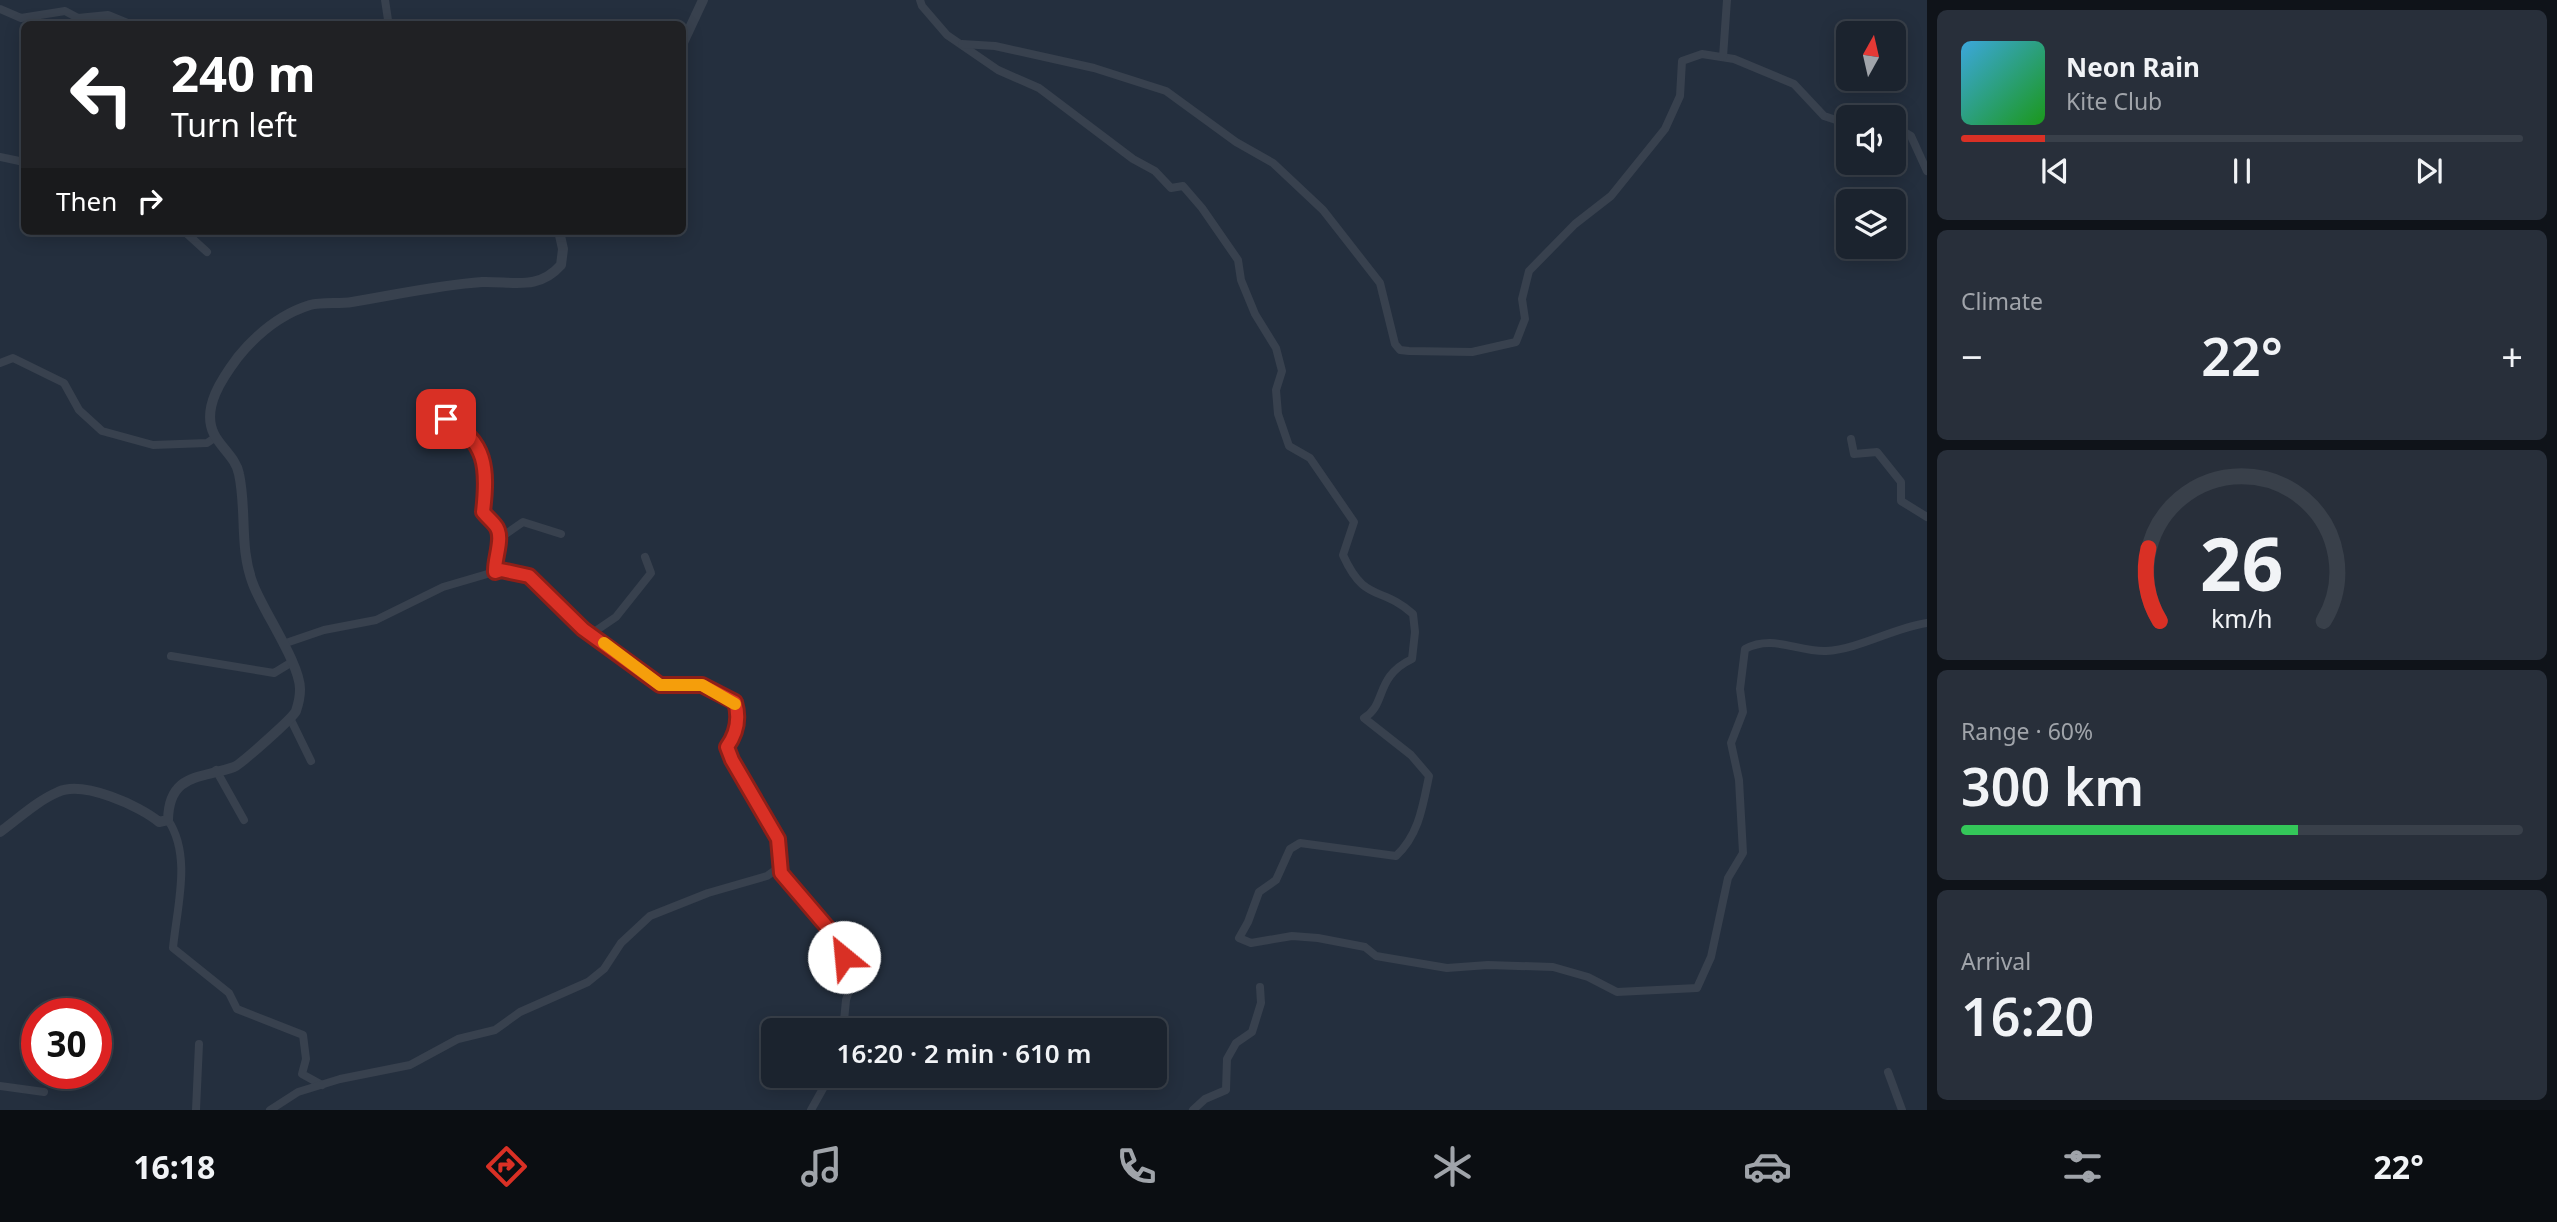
<!DOCTYPE html>
<meta charset="utf-8">
<style>
:root{--surface:#1b232e;--page:#282f3a;--text:#f1f3f6;--muted:#a0a4aa;--line:#39404a;--accent:#d93025}
body{margin:0;font-family:"Noto Sans",sans-serif;background:var(--page);color:var(--text);height:100vh;display:flex;flex-direction:column;font-size:26px;white-space:nowrap}
*{box-sizing:border-box;margin:0}
p{font-size:23px;color:var(--muted)}
.icon{flex:none;width:38px;height:38px;fill:none;stroke:currentColor;stroke-width:2;stroke-linecap:round;stroke-linejoin:round}
.map{position:relative;flex:1;overflow:hidden}
.drawer{display:flex;flex-direction:column;gap:10px;padding:10px;background:#0f1319;width:630px}
.drawer>*{flex:none}
.top-card{position:absolute;left:21px;top:21px;width:665px;height:214px;border-radius:10px;box-shadow:0 4px 18px #0003,0 0 0 2px var(--line);background:#202124;color:#fff;overflow:hidden}
.needle{width:46px;rotate:8deg}
.controls{position:absolute;left:1836px;top:21px;display:grid;gap:14px}
.controls a{display:grid;place-items:center;width:70px;height:70px;border-radius:10px;background:var(--surface);box-shadow:0 4px 18px #0003,0 0 0 2px var(--line);font-size:35px}
.speed{position:absolute;left:21px;top:998px;display:flex;gap:14px;font-size:35px;font-weight:700;text-align:center}
.speed>*{display:grid;place-content:center;width:91px;height:91px;border-radius:50%;background:var(--surface);box-shadow:0 4px 18px #0003,0 0 0 2px var(--line);line-height:1}
.speed .limit{border:10px solid #d22;background:#fff;color:#111}
.pin{position:absolute;display:grid;place-items:center;width:60px;height:60px;color:#fff;margin:-30px;border-radius:14px;box-shadow:0 4px 10px #0006}
.me{position:absolute;width:77px;margin:-38px;rotate:332deg;stroke-linejoin:round;filter:drop-shadow(0 0 5px #0008)}
.turn{display:flex;align-items:center;gap:24px;height:147px;padding:0 35px;font-size:32px}
.turn .icon{width:91px;height:91px;stroke-width:2.5}
.turn b{display:block;font-size:49px;line-height:60px}
.then{display:flex;align-items:center;height:66px;padding:0 35px;background:#0003;gap:14px;font-size:26px}
.big{font-size:52px;font-weight:600;line-height:1.1}
.drawer .card{flex:1;display:flex;flex-direction:column;justify-content:center;gap:10px;min-width:0;padding:0 24px;border-radius:10px;background:var(--page)}
.drawer .dial{align-items:center;gap:0}
.dial svg{height:182px;overflow:visible;fill:none;stroke:var(--line);stroke-width:7;stroke-linecap:round;text-anchor:middle}
.dial text{fill:var(--text);stroke:none}
.song{display:flex;align-items:center;gap:21px}
.cover{width:84px;height:84px;border-radius:10px;background:linear-gradient(135deg,hsl(200 70% 55%),hsl(120 70% 35%))}
.played{height:7px;border-radius:4px;background:linear-gradient(90deg,var(--accent) 15%,var(--line) 15%)}
.keys{display:flex;justify-content:space-around;direction:ltr}
.heat{display:flex;justify-content:space-between;align-items:center;font-size:38px;direction:ltr}
.charge{height:10px;border-radius:5px;background:linear-gradient(90deg,#34c759 60%,var(--line) 0)}
.trip{position:absolute;left:761px;top:1018px;width:406px;height:70px;border-radius:10px;background:var(--surface);box-shadow:0 4px 18px #0003,0 0 0 2px var(--line);font-weight:600;line-height:70px;text-align:center}
.tab-bar{display:flex;height:112px;justify-content:space-around;align-items:center;background:#0b0e12;color:var(--muted)}
.tab-bar .icon{width:49px;height:49px}
.tab-bar .active{color:var(--accent)}
.tab-bar b{font-size:32px;color:var(--text)}
main{display:flex;flex:1;min-height:0}
.map>svg:first-child{display:block}
.lines{fill:none;stroke-linecap:round;stroke-linejoin:round}
.minor{stroke:#38414e;stroke-width:8}
.tertiary{stroke:#38414e;stroke-width:10}
.route-casing{stroke:#8d1f18;stroke-width:18}
.route{stroke:#d93025;stroke-width:12}
.slow{stroke:#f59e0b;stroke-width:12}
</style>
<main>
<div class="map">
<svg width="1927" height="1110" viewBox="0 0 1927 1110">
<rect width="100%" height="100%" fill="#242f3e"/>
<g class="lines">
<!-- minor -->
<g class="minor">
<polyline points="385,0 388,20"/>
<path d="M 920,0 L 922,6 L 947,35 L 998,70 L 1039,88 L 1133,159 L 1155,171 L 1171,188 L 1183,186 L 1202,208 L 1238,260 L 1241,280 L 1255,314 L 1276,348 L 1282,371 L 1276,390 L 1278,414 L 1289,446 L 1310,458 L 1354,522 L 1343,555 C 1365,604 1381,585 1413,614 L 1415,632 L 1412,659 C 1374,677 1387,705 1364,718 L 1411,755 L 1429,776 C 1423,805 1419,835 1396,856 L 1300,843 L 1290,849 L 1276,880 L 1259,892 L 1248,922 L 1239,938 L 1251,943 L 1292,936 L 1318,938 L 1365,947 L 1376,956 L 1447,968 L 1488,965 L 1553,967 L 1588,977 L 1617,992 L 1697,988 L 1711,957 L 1728,878 L 1743,853 L 1739,780 L 1731,743 L 1743,712 L 1740,689 L 1745,649 C 1773,634 1797,652 1826,651 C 1860,649 1893,628 1927,623"/>
<polyline points="0,9 21,18 65,11 78,18 108,15 130,24"/>
<polyline points="962,44 995,46 1094,68 1166,91 1236,142 1273,163 1323,210 1380,283 1395,344 1400,350 1409,351 1472,352 1516,342 1525,319 1522,299 1529,271 1575,224 1611,196 1665,129 1680,96 1682,61 1702,54 1734,59 1794,84 1824,116 1848,124"/>
<polyline points="1723,57 1727,0"/>
<polyline points="1894,126 1911,136 1927,171"/>
<polyline points="0,157 24,162"/>
<polyline points="184,231 207,252"/>
<polyline points="0,363 13,358 64,383 79,410 102,431 153,445 207,443 216,437"/>
<path d="M 446,419 C 486,441 488,469 483,511 C 486,517 491,520 495,525 C 504,536 494,558 495,572"/>
<polyline points="1851,439 1854,454 1877,452 1901,482 1901,501 1927,517"/>
<polyline points="500,538 523,522 561,534"/>
<polyline points="591,634 616,617 651,573 645,557"/>
<path d="M 283,644 L 324,630 L 376,620 L 443,587 L 501,570 L 529,576 L 584,629 L 660,685 L 703,685 L 735,702 C 740,719 737,733 727,747 L 739,774 L 778,839 L 781,873 L 839,941 L 854,976 L 846,1000 L 843,1031"/>
<polyline points="171,656 274,673 292,662"/>
<polyline points="290,718 311,761"/>
<polyline points="216,770 244,820"/>
<path d="M 168,820 C 192,856 177,906 173,948 L 229,993 L 237,1009 L 303,1035 L 306,1059 L 302,1074 L 322,1085"/>
<polyline points="1888,1072 1902,1110"/>
<polyline points="0,1086 44,1092"/>
<polyline points="196,1110 199,1044"/>
<polyline points="270,1110 298,1092 340,1079 410,1065 458,1039 495,1030 520,1012 588,982 604,969 621,943 650,916 708,893 767,876 781,866"/>
<polyline points="811,1110 830,1076"/>
<polyline points="1193,1110 1205,1099 1226,1090 1227,1059 1236,1043 1252,1032 1261,1003 1260,987"/>
</g>
<!-- tertiary -->
<g class="tertiary">
<polyline points="682,45 703,0"/>
<path d="M 0,832 C 19,818 37,801 58,792 C 83,780 140,806 159,822 L 168,820 C 169,773 200,779 234,767 C 241,764 293,718 296,711 C 298,705 300,696 300,690 C 301,665 263,611 253,584 C 239,548 247,511 239,474 C 236,458 221,448 214,434 C 201,408 223,377 238,357 C 256,335 281,314 310,305 C 322,302 339,304 352,302 C 395,295 438,285 482,282 C 513,281 538,291 561,265 L 563,249 L 559,231"/>
</g>
</g>
<g class="lines">
<!-- route casing -->
<g class="route-casing">
<path id="route" d="M 446,419 C 487,441 488,469 483,512 C 487,517 491,520 495,525 C 505,536 494,558 495,572 L 501,570 L 529,576 L 583,629 L 660,685 L 702,685 L 735,702 C 740,719 737,733 727,747 L 732,760 L 778,839 L 781,873 L 839,941 L 844,957"/>
</g>
<!-- route -->
<use href="#route" class="route"/>
<!-- slow -->
<polyline class="slow" points="604,643 660,685 702,685 735,704"/>
</g>
</svg>
<div class="controls">
<a><svg class="needle" viewBox="-14 -14 28 28"><path d="M0-13l5 13h-10z" fill="#e53935"/><path d="M0 13l5-13h-10z" fill="#a0a4aa"/></svg></a>
<a><svg class="icon" aria-label="sound" viewBox="0 0 24 24"><path d="M4 9h4l5-4v14l-5-4H4zM17 9q2 3 0 6"/></svg></a>
<a><svg class="icon" aria-label="layers" viewBox="0 0 24 24"><path d="M12 4l9 5-9 5-9-5zM3 14l9 5 9-5"/></svg></a>
</div>
<div class="speed"><div class="limit">30</div></div>
<div class="pin" style="left:446px;top:419px;background:#d93025"><svg class="icon" aria-label="arrive" viewBox="0 0 24 24"><path d="M6 21V4h12l-3 4 3 4H6"/></svg></div>
<svg class="me" style="left:844px;top:957px" viewBox="-20 -20 40 40"><circle r="19" fill="#fff"/><path d="M0-13L10 11 0 6-10 11z" fill="#d93025"/></svg>
<div class="trip">16:20 · 2 min · 610 m</div>
<div class="top-card">
<div class="turn"><svg class="icon" aria-label="left" viewBox="0 0 24 24"><path d="M17 20v-9H6M10 6l-5 5 5 5"/></svg><div><b>240 m</b>Turn left</div></div>
<div class="then">Then<svg class="icon" aria-label="right" viewBox="0 0 24 24"><path d="M7 20v-9h11M14 6l5 5-5 5"/></svg></div>
</div>
</div>
<section class="drawer">
<div class="card">
<div class="song"><i class="cover"></i><div><b>Neon Rain</b><p>Kite Club</p></div></div>
<div class="played"></div>
<div class="keys"><svg class="icon" aria-label="previous" viewBox="0 0 24 24"><path d="M18 5L8 12l10 7zM5 5v14"/></svg><svg class="icon" aria-label="pause" viewBox="0 0 24 24"><path d="M8 5v14M16 5v14"/></svg><svg class="icon" aria-label="next" viewBox="0 0 24 24"><path d="M6 5l10 7-10 7zM19 5v14"/></svg></div>
</div>
<div class="card"><p>Climate</p>
<div class="heat"><a>−</a><b class="big">22°</b><a>+</a></div>
</div>
<div class="card dial"><svg viewBox="0 0 100 80">
<path d="M14 69A42 42 0 1 1 86 69"/>
<path d="M14 69A42 42 0 0 1 9 37" stroke="#d93025"/>
<text x="50" y="56" font-size="32" font-weight="700">26</text>
<text x="50" y="72" font-size="11">km/h</text>
</svg></div>
<div class="card"><p>Range · 60%</p><b class="big">300 km</b><div class="charge"></div></div>
<div class="card"><p>Arrival</p><b class="big">16:20</b></div>
</section>
</main>
<nav class="tab-bar">
<b>16:18</b>
<svg class="icon active" aria-label="directions" viewBox="0 0 24 24"><path d="M12 3l9 9-9 9-9-9zM9 14v-3h6M13 9l2 2-2 2"/></svg>
<svg class="icon" aria-label="music" viewBox="0 0 24 24"><path d="M9 18V5l10-2v13"/><circle cx="6" cy="18" r="3"/><circle cx="16" cy="16" r="3"/></svg>
<svg class="icon" aria-label="phone" viewBox="0 0 24 24"><path d="M5 4h4l2 5-3 2q2 4 5 5l2-3 5 2v4C11 20 4 13 5 4z"/></svg>
<svg class="icon" aria-label="climate" viewBox="0 0 24 24"><path d="M12 3v18M4 7l16 10M4 17L20 7"/></svg>
<svg class="icon" aria-label="car" viewBox="0 0 24 24"><path d="M5 17H2v-5l4-1 3-4h7l3 4 3 1v5h-3M9 17h6M6 11h13"/><circle cx="7" cy="17" r="2"/><circle cx="17" cy="17" r="2"/></svg>
<svg class="icon" aria-label="filters" viewBox="0 0 24 24"><path d="M4 7h16M4 17h16"/><circle cx="9" cy="7" r="2"/><circle cx="15" cy="17" r="2"/></svg>
<b>22°</b>
</nav>
